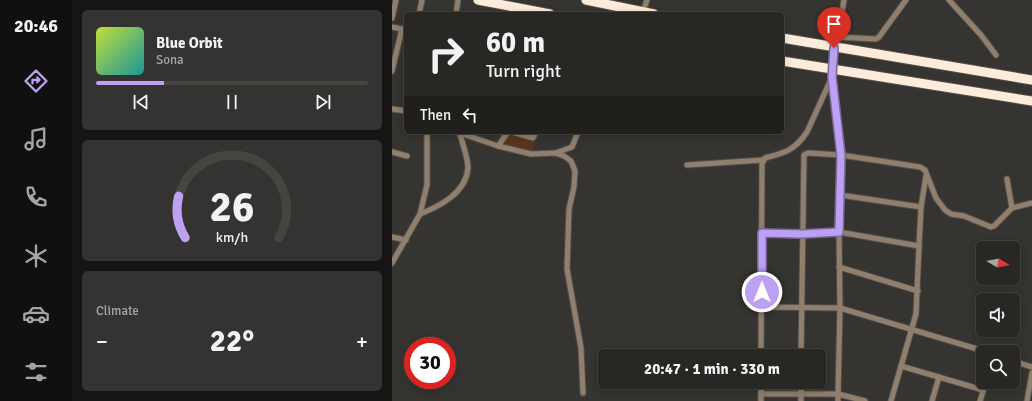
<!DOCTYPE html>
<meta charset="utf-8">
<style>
:root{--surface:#282724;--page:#343331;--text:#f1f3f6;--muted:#a5a5a6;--line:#444441;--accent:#bca0f2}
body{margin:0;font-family:Signika,sans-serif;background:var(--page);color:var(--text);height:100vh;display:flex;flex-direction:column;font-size:15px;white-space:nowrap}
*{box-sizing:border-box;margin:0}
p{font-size:13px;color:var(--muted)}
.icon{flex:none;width:22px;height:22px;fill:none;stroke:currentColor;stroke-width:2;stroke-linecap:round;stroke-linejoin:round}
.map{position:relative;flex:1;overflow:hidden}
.side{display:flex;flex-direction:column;gap:10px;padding:10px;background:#161514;width:320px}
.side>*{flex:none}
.hud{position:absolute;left:12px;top:12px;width:380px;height:122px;border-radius:6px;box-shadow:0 2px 10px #0003,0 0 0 1px var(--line);background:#282724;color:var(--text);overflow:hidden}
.needle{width:26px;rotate:99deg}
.tools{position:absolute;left:584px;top:241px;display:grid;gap:8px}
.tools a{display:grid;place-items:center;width:44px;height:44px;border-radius:6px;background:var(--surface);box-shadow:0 2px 10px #0003,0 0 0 1px var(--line);font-size:20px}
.speed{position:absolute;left:12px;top:337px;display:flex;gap:8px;font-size:20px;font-weight:700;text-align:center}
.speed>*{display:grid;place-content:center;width:52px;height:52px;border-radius:50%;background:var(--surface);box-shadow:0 2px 10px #0003,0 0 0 1px var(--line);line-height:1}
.speed .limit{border:6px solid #d22;background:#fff;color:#111}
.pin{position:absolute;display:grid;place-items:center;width:34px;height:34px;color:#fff;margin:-41px -17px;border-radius:50% 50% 50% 0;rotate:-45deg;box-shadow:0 0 4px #0007}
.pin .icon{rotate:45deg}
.me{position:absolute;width:44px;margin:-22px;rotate:0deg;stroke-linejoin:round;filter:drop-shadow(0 0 3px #0008)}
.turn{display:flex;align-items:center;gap:14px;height:84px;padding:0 16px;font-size:18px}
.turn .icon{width:52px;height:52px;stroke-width:2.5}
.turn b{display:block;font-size:28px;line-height:34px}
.then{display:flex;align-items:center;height:38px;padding:0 16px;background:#0003;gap:8px;font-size:15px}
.big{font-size:30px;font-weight:700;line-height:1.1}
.side .widget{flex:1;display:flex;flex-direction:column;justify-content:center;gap:6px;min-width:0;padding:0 14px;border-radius:6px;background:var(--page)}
.side .dial{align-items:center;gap:0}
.dial svg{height:104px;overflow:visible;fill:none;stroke:var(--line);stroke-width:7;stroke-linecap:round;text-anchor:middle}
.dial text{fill:var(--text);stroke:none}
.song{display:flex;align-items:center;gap:12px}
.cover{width:48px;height:48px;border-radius:6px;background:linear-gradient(135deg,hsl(70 70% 55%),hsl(180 70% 35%))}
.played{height:4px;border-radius:2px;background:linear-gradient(90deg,var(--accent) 25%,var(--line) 25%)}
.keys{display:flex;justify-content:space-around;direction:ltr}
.heat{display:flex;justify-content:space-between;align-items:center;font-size:22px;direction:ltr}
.trip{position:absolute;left:206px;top:349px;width:228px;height:40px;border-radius:6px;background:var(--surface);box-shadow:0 2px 10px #0003,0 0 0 1px var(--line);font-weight:700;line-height:40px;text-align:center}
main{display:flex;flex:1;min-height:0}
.tabs{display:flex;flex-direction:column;width:72px;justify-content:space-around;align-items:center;background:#10100e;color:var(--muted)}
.tabs .icon{width:28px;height:28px}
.tabs .current{color:var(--accent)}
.tabs b{font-size:18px;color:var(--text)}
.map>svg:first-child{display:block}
.green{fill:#59351f}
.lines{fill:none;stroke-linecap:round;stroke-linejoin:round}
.street-casing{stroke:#54524e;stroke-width:7}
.highway-casing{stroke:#54524e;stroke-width:11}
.street{stroke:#907f6c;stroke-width:5}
.highway{stroke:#fdecd9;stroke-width:9}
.route-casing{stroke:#7a689d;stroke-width:10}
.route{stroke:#bca0f2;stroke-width:7}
</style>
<main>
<nav class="tabs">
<b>20:46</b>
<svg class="icon current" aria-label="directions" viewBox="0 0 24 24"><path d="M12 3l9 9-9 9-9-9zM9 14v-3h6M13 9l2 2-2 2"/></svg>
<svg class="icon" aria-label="music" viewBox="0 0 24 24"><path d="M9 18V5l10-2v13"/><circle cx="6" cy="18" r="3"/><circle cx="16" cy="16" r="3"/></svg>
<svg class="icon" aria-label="phone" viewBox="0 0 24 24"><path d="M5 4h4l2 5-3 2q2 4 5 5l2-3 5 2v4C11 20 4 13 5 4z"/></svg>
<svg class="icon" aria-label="climate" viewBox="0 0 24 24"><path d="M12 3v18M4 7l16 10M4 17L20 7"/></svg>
<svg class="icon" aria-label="car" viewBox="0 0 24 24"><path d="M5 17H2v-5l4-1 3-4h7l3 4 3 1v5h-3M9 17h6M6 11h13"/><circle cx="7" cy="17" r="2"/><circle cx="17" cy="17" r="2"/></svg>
<svg class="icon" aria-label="filters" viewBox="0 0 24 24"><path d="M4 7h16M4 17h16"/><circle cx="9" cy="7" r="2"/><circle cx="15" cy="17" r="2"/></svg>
</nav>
<section class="side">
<div class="widget">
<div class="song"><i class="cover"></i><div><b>Blue Orbit</b><p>Sona</p></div></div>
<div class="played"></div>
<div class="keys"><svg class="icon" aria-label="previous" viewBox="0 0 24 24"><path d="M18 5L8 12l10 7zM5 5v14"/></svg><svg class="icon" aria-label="pause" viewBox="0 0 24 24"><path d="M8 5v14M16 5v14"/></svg><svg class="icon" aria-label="next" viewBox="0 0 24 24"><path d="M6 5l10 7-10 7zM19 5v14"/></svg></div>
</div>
<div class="widget dial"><svg viewBox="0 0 100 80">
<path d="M14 69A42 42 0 1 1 86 69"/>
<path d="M14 69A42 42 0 0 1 9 37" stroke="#bca0f2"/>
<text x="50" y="56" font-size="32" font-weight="700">26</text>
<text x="50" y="72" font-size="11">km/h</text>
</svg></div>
<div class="widget"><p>Climate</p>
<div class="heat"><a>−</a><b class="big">22°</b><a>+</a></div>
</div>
</section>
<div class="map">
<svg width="640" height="401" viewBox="0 0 640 401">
<rect width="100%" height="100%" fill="#363430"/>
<!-- green -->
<polygon class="green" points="115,132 145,132 139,155 111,148"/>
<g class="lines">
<!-- street casing -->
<g class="street-casing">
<g id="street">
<polyline points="452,0 440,70 449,155 447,232 448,308 446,394 473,401"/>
<polyline points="557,0 589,35 604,55"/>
<polyline points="251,12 255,0"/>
<polyline points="27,14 30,0"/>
<polyline points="64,14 66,0"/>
<polyline points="0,18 4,0"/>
<polyline points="0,27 14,30"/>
<polyline points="445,37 484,39 487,37 514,0"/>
<polyline points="0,71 10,29"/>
<polyline points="0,109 14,111"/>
<polyline points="65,132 106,146 139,154 163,153 172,156 179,161 183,171 182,187 177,209 175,269 189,348 191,393"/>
<polyline points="120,132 141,138 144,132"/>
<polyline points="106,146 116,132"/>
<polyline points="0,152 15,156"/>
<polyline points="164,153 180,147 186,132"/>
<polyline points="295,165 371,160"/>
<polyline points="615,179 620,208"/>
<polyline points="448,195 529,207"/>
<path d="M 28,214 C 48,206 74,193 76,168 C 76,158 71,145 68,134"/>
<polyline points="370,233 410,234 447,232 527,246 524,314 499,401"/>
<polyline points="0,237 14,240"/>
<polyline points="527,246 529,207 534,176"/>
<polyline points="0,263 28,214 35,185 35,132"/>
<polyline points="447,267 526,291"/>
<polyline points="370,307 448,308 595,352"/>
<path d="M 369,356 L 370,164 L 373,158 C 393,153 403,150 415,132 L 440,77"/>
<polyline points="409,356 412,155 416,153 449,155 528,167 533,170 544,198 553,210 559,214 572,216 599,227 602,226 620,208 640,203"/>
<polyline points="621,361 640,367"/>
<polyline points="509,366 591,390"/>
<polyline points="369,394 446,394 446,401"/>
<polyline points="369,401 369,382"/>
<polyline points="409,401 409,382"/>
<polyline points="540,401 547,377"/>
<polyline points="588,401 594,382"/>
<polyline points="635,401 640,373"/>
</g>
</g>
<!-- highway casing -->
<g class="highway-casing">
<g id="highway">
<polyline points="86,0 158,14"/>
<polyline points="194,0 262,14"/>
<polyline points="390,38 640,80"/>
<polyline points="390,61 640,101"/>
</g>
</g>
<!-- street -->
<use href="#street" class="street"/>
<!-- highway -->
<use href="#highway" class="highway"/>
</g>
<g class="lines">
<!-- route casing -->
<g class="route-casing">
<polyline id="route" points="370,292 370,233 410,234 447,232 449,155 440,77 442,48"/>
</g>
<!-- route -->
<use href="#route" class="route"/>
</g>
</svg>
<div class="tools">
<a><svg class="needle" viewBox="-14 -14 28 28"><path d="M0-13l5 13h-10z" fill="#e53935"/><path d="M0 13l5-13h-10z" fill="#a5a5a6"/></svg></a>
<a><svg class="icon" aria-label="sound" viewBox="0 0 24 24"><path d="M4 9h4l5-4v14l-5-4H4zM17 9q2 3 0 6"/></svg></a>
<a><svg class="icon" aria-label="search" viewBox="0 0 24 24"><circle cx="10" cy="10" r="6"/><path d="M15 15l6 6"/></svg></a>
</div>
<div class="speed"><div class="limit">30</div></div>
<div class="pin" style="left:442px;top:48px;background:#d93025"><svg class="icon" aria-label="arrive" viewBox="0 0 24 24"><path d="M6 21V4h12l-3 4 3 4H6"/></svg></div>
<svg class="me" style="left:370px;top:292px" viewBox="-20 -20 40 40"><circle r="17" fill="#bca0f2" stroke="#fff" stroke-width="3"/><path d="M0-11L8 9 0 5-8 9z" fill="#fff"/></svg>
<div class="trip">20:47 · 1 min · 330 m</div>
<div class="hud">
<div class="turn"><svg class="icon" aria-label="right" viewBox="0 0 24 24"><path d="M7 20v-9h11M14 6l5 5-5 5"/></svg><div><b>60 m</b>Turn right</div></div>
<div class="then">Then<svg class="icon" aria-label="left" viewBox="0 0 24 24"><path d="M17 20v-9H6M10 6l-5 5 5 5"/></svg></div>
</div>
</div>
</main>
